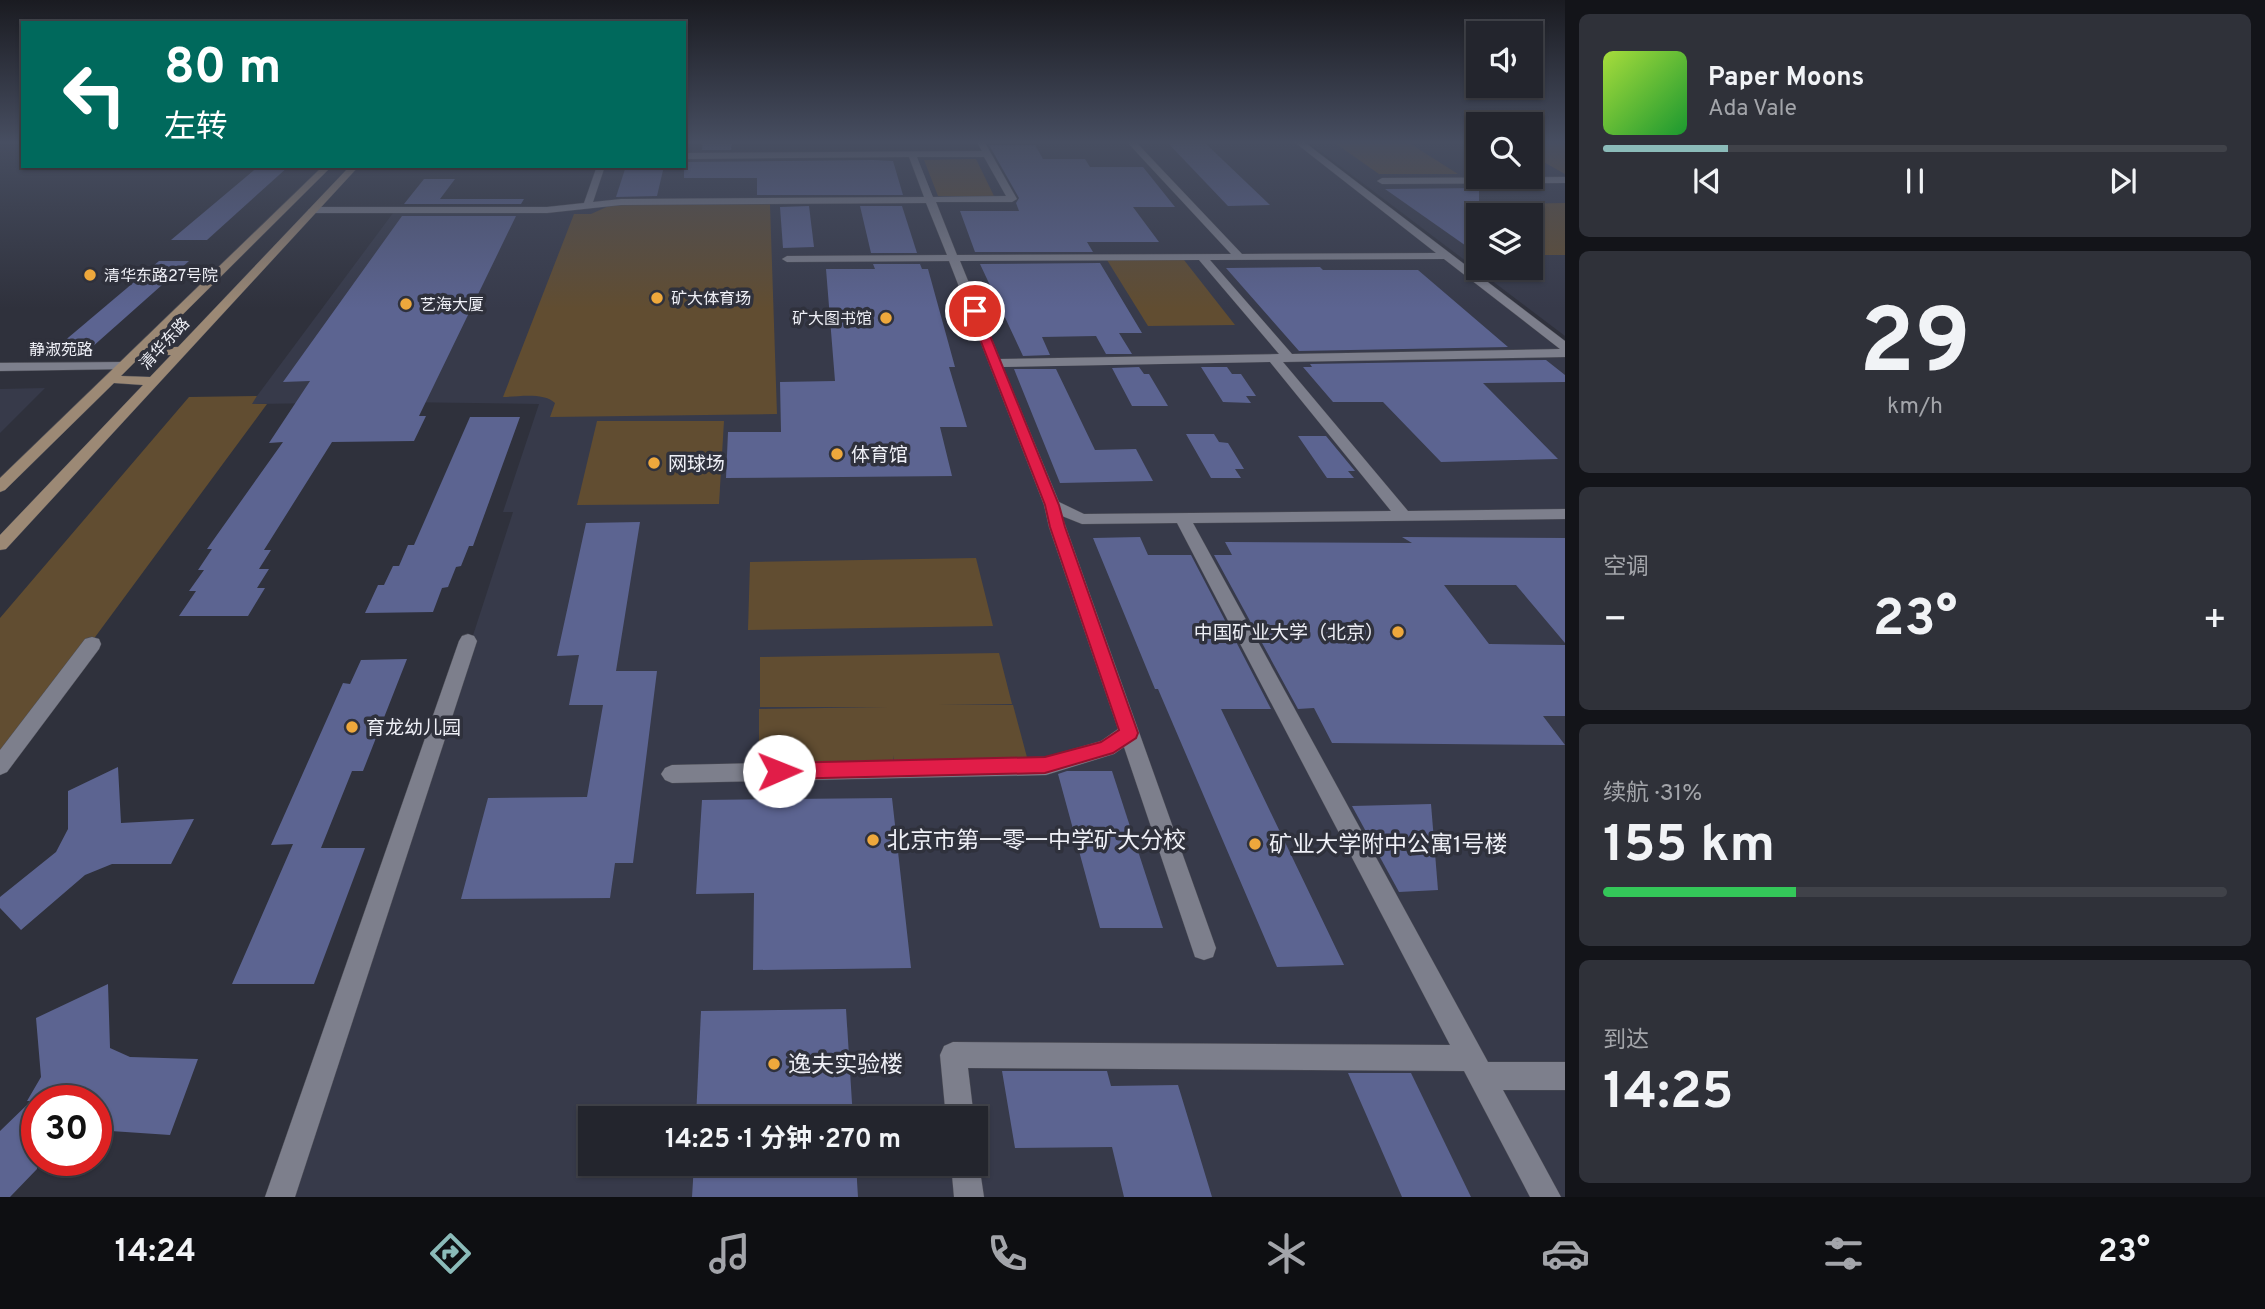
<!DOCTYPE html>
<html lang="zh">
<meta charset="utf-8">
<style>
:root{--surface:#23252d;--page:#2f3139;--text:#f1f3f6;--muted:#a3a5aa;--line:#404249;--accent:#8bbbb9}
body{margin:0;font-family:Overpass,"Noto Sans SC",sans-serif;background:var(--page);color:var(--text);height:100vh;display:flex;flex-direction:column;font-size:26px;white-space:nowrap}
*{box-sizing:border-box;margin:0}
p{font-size:23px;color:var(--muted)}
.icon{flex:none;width:38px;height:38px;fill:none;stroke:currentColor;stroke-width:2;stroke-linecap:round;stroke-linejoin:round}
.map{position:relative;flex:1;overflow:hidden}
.details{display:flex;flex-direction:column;gap:14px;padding:14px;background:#131419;width:700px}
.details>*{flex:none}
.top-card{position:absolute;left:21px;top:21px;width:665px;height:147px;border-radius:0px;box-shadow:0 2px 5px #0004,0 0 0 2px var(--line);background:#00695c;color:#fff;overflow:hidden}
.tools{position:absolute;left:1466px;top:21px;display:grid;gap:14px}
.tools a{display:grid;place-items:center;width:77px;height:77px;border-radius:0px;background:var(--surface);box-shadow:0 2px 5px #0004,0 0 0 2px var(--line);font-size:35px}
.speed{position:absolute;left:21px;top:1085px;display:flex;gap:14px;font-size:35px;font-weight:700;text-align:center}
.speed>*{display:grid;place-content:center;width:91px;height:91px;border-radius:50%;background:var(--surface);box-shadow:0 2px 5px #0004,0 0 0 2px var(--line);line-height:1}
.speed .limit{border:10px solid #d22;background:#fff;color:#111}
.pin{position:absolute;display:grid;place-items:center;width:60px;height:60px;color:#fff;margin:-30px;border:4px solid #fff;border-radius:50%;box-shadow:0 2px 7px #0007}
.me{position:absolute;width:77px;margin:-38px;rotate:89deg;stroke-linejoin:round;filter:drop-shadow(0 0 5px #0008)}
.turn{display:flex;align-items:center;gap:24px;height:147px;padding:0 28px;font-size:32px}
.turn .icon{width:91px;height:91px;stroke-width:2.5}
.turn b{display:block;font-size:49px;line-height:60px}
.big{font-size:52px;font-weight:700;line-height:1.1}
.details .widget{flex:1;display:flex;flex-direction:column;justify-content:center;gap:10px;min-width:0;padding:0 24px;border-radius:10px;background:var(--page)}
.details .dial{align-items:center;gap:0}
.dial b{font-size:91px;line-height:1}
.song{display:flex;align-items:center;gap:21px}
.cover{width:84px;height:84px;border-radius:10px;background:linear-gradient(135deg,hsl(80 70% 55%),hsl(130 70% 35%))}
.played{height:7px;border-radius:4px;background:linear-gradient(90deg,var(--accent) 20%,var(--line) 20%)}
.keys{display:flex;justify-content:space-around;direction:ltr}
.heat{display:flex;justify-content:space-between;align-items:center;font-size:38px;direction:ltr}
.charge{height:10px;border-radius:5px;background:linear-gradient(90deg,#34c759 31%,var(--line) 0)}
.trip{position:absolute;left:578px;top:1106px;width:410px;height:70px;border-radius:0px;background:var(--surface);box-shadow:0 2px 5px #0004,0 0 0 2px var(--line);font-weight:700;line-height:70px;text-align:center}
.dock{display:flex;height:112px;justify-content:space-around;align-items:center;background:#0e0f12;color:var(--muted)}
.dock .icon{width:49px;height:49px}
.dock .current{color:var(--accent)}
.dock b{font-size:32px;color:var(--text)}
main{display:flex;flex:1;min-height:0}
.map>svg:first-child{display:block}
.built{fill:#373a4a;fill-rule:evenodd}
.green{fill:#614d31}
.building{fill:#5c6491}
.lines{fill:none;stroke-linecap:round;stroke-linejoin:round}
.minor-casing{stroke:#4b4c55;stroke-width:1}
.tertiary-casing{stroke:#4b4c55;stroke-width:1}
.secondary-casing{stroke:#4b4c55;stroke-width:1}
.minor{fill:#7d7f8c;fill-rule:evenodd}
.tertiary{fill:#7d7f8c;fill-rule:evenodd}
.secondary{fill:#9c8975;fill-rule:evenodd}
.route{fill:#e11d48;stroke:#92132f;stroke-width:2}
.poi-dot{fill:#eea83c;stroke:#2f313c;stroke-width:2.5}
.labels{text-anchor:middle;stroke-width:7;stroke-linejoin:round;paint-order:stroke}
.far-poi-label{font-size:16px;fill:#eeeff6;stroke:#2f313c;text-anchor:start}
.far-street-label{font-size:16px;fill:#eeeff6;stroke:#2f313c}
.poi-label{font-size:19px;fill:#eeeff6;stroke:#2f313c;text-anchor:start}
.near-poi-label{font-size:23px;fill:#eeeff6;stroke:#2f313c;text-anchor:start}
</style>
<main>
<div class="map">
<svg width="1565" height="1197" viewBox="0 0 1565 1197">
<rect width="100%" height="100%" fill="#2f313c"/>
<!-- built -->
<g class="built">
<path d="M 980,141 L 1298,141 L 1565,347 L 1565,1197 L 291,1197 L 513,512 L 503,512 L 539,404 L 396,402 L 251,404 L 393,213 L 547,210 L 588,204 L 601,166 L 684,166 L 684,155 L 986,154 ZM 590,1118 L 975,1118 L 975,1164 L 590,1164 Z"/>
<path d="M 1307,141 L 1479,141 L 1479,177 L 1531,177 L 1531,141 L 1565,141 L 1565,336 ZM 1479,215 L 1531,215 L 1531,268 L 1479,268 Z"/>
<polygon points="45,388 0,433 0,389"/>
</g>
<!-- green -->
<g class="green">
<polygon points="1332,141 1406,141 1458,174 1379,174"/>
<polygon points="1531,141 1565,141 1565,174 1531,155"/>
<polygon points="976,159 994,196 938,196 924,160"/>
<polygon points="1565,203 1565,255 1531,255 1531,215 1479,215 1446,205"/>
<path d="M 613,204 L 770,204 L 777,414 L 550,417 L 555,403 C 543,392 518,397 503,397 L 574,214 L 591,214 Z"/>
<polygon points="1107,260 1184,260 1235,325 1148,326"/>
<polygon points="257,396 252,404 267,404 0,766 0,618 189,397"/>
<polygon points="597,421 724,421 719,504 577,505"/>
<polygon points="976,558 993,626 748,630 750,562"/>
<polygon points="999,653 1012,704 939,705 1013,705 1028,761 894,763 893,755 893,764 759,765 759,709 887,707 760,707 760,657"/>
</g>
<!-- building -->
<g class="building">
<polygon points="703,141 732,141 731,150 702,150"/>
<polygon points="1166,141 1203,141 1270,205 1228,206"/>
<polygon points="989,145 1035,145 1043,159 1085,159 1090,167 1143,167 1175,207 1133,207 1159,242 1087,242 1093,252 975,252 960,211 1019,211 1016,203 1019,198"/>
<polygon points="873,160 893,161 903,195 757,195 757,178 684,178 684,162"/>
<polygon points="259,166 289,166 207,240 171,240"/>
<polygon points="626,166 664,166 657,196 616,197"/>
<polygon points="424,179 455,179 440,199 524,199 521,204 404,204"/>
<polygon points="1479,188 1479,255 1385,189"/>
<polygon points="809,206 814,247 783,248 780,207"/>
<polygon points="860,206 902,206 917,253 871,253"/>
<polygon points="402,216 516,216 419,416 426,416 414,441 332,442 264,550 271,550 259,569 269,569 257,588 265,588 248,616 179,616 196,591 189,591 204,570 198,570 212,549 207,549 283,442 269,443 310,381 283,382"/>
<polygon points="159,261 189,261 91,348 56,348"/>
<polygon points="1100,263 1142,333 1119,333 1132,354 1106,354 1096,336 1042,337 1050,355 1023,356 980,264"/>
<polygon points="873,264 920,264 922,269 928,269 955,367 949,367 967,427 940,427 952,476 726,478 728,432 781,432 780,382 835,381 826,269 875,269"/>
<polygon points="1320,267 1323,270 1418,270 1508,347 1299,351 1226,268"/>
<polygon points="1546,360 1565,375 1565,382 1483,383 1558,459 1441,462 1383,402 1333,402 1303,367 1312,367 1310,364"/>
<polygon points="1139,367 1144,374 1149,374 1168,406 1132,406 1112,368"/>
<polygon points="1201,367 1227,367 1232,374 1241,374 1256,396 1246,396 1251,403 1223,402"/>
<polygon points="1014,369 1056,369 1095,450 1136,449 1153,481 1060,483"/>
<polygon points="470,417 520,417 473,546 469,546 461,566 456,567 448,587 442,588 433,612 365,613 378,585 384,585 393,566 399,566 408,545 414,545"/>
<polygon points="1186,434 1214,434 1219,442 1228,443 1244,469 1235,469 1241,478 1211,478"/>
<polygon points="1298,436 1326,436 1355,471 1348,471 1354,478 1327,478"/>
<polygon points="640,522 616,671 657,671 633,863 615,863 610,898 461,899 488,798 587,797 603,705 569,705 579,655 557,656 586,523"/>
<polygon points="1140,537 1148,555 1191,555 1271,709 1221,709 1344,965 1277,967 1158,689 1155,689 1093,538"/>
<polygon points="1402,537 1565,538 1565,643 1516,585 1444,585 1489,644 1565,645 1565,716 1543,716 1565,745 1332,743 1314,708 1298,709 1214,555 1232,555 1225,542 1412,543"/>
<polygon points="407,659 363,771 352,771 321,848 365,848 314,984 232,984 293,844 271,845 343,683 350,684 361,660"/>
<polygon points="118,767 121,823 194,819 171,864 112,864 85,875 21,930 0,908 0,897 56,852 68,829 68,791"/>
<polygon points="1067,771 1112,771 1163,928 1100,928 1058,774"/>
<polygon points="892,798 911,968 753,970 754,893 696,894 702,800"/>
<polygon points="1431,804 1438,890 1399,892 1352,806"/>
<polygon points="108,984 110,1048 130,1057 198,1059 170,1135 96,1130 96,1101 37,1101 37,1169 10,1197 0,1197 0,1131 31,1101 27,1101 41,1077 36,1018"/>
<polygon points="846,1009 853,1118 696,1118 701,1011"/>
<polygon points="1002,1071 1107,1071 1111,1086 1178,1085 1212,1197 1124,1197 1112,1147 1015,1148"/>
<polygon points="1348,1073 1411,1073 1471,1197 1402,1197"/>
<polygon points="694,1164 856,1164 858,1197 692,1197"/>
</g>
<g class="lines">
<!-- minor casing -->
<g class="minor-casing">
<g id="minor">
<path d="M 976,141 L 984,141 L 1017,199 L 1012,202 L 936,202 L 957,255 L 1231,254 L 1126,141 L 1135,141 L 1242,254 L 1436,253 L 1293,141 L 1303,141 L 1565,341 L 1565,357 L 1283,362 L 1408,511 L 1565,509 L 1565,519 L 1193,523 L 1488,1062 L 1565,1062 L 1565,1090 L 1503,1090 L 1561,1197 L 1530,1197 L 1464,1071 L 968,1068 L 974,1118 L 946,1118 L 940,1055 L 944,1046 L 953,1042 L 1450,1045 L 1177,523 L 1082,524 L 1062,516 L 1216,948 L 1213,957 L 1204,960 L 1195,957 L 1124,747 L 1114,754 L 1046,775 L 672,783 L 665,780 L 661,774 L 665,768 L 672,765 L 1046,757 L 1101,741 L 1118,729 L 1049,527 L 1044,505 L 949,261 L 787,262 L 782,259 L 787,256 L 947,255 L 926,203 L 621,205 L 547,213 L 313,213 L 308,210 L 313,207 L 547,207 L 584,203 L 597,166 L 605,166 L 593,202 L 621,199 L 924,197 L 909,157 L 684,159 L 684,153 L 982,151 ZM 917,157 L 984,157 L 1006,196 L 933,197 ZM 1444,259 L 1560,349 L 1292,354 L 1210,260 ZM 1199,260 L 1279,354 L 1000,359 L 960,261 ZM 1270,362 L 1391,511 L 1084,514 L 1059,502 L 1003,367 Z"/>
<polygon points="1565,177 1565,183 1382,184 1377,181 1382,178"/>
<polygon points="468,634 474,636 477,641 295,1197 265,1197 459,641 462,636"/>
<polygon points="92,637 99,639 101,644 99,649 7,772 0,775 0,750 85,639"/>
<polygon points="975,1154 979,1164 984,1197 954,1197 951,1164 975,1164"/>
</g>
</g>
<!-- tertiary casing -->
<g class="tertiary-casing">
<polygon id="tertiary" points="122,362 127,363 127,369 0,371 0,363"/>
</g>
<!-- secondary casing -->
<g class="secondary-casing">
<path id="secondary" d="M 323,166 L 332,166 L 150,347 L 178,347 L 350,166 L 359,166 L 6,549 L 0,550 L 0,535 L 143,385 L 114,383 L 5,490 L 0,492 L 0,478 ZM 142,355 L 171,355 L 150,377 L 121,376 Z"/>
</g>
<!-- minor -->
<use href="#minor" class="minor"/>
<!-- tertiary -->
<use href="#tertiary" class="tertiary"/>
<!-- secondary -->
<use href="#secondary" class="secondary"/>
</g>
<!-- sky -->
<linearGradient id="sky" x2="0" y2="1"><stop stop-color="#1a1b21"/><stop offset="0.46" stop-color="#474e61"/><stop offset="1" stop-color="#474e61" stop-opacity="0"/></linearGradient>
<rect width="1565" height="309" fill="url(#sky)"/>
<!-- route -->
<polygon class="route" points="975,308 980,311 1059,505 1065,527 1138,733 1136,738 1113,753 1045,773 779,779 772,777 769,771 772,766 779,763 1045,757 1101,742 1119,730 1050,527 1045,505 969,311"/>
<!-- markers -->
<g class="poi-dot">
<circle cx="90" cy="275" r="7"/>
<circle cx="657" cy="298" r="7"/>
<circle cx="406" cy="304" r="7"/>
<circle cx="886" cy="318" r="7"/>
<circle cx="837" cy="454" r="7"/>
<circle cx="654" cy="463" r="7"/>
<circle cx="1398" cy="632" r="7"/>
<circle cx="352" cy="727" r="7"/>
<circle cx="873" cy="840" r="7"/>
<circle cx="1255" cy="844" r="7"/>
<circle cx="774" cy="1064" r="7"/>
</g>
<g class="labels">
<!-- far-poi labels -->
<g class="far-poi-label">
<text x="104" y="281">清华东路27号院</text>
<text x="671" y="304">矿大体育场</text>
<text x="420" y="310">艺海大厦</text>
<text x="872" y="324" text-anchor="end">矿大图书馆</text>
</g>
<!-- far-street labels -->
<g class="far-street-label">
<text transform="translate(164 343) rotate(-47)" y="6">清华东路</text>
<text x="61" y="355">静淑苑路</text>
</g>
<!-- poi labels -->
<g class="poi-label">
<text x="851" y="461">体育馆</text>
<text x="668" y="470">网球场</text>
<text x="1384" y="639" text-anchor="end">中国矿业大学（北京）</text>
<text x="366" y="734">育龙幼儿园</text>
</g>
<!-- near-poi labels -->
<g class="near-poi-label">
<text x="887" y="848">北京市第一零一中学矿大分校</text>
<text x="1269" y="852">矿业大学附中公寓1号楼</text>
<text x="788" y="1072">逸夫实验楼</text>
</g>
</g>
</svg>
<div class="tools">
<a><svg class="icon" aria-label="sound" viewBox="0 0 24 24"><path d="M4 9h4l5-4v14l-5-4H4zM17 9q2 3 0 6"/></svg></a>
<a><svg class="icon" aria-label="search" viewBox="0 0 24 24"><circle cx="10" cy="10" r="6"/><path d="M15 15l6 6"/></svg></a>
<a><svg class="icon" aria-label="layers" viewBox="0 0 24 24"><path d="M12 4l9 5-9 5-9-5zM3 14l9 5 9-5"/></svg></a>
</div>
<div class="speed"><div class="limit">30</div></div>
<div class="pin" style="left:975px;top:311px;background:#d93025"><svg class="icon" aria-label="arrive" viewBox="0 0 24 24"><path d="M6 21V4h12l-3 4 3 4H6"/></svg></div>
<svg class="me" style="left:779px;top:771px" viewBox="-20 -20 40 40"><circle r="19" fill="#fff"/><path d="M0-13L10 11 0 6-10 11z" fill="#e11d48"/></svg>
<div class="trip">14:25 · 1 分钟 · 270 m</div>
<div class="top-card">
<div class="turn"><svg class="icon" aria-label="left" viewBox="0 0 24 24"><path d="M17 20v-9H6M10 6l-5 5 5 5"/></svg><div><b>80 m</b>左转</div></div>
</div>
</div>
<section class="details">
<div class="widget">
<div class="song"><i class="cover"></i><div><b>Paper Moons</b><p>Ada Vale</p></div></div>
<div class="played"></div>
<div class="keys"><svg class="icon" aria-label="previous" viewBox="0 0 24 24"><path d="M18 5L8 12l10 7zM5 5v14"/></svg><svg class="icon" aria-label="pause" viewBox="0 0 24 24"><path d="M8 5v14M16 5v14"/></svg><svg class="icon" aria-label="next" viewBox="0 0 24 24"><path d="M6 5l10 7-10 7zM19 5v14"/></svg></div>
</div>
<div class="widget dial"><b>29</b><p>km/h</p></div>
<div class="widget"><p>空调</p>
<div class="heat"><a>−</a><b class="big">23°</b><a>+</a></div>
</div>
<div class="widget"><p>续航 · 31%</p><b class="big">155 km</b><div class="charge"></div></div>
<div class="widget"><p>到达</p><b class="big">14:25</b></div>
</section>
</main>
<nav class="dock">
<b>14:24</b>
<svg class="icon current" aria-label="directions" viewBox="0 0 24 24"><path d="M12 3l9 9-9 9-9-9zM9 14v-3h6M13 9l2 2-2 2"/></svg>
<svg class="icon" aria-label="music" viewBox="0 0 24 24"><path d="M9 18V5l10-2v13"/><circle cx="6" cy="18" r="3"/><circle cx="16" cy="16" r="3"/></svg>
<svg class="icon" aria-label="phone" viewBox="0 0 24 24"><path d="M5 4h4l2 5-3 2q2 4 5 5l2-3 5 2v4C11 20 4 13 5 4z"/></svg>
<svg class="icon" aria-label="climate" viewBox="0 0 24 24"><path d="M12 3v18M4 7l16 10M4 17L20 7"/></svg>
<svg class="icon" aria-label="car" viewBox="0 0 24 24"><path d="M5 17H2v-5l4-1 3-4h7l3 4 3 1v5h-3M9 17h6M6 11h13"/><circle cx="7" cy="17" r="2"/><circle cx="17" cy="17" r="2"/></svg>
<svg class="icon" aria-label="filters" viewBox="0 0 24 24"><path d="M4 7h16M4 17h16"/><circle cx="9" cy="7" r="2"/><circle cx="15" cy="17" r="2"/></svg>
<b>23°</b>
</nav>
